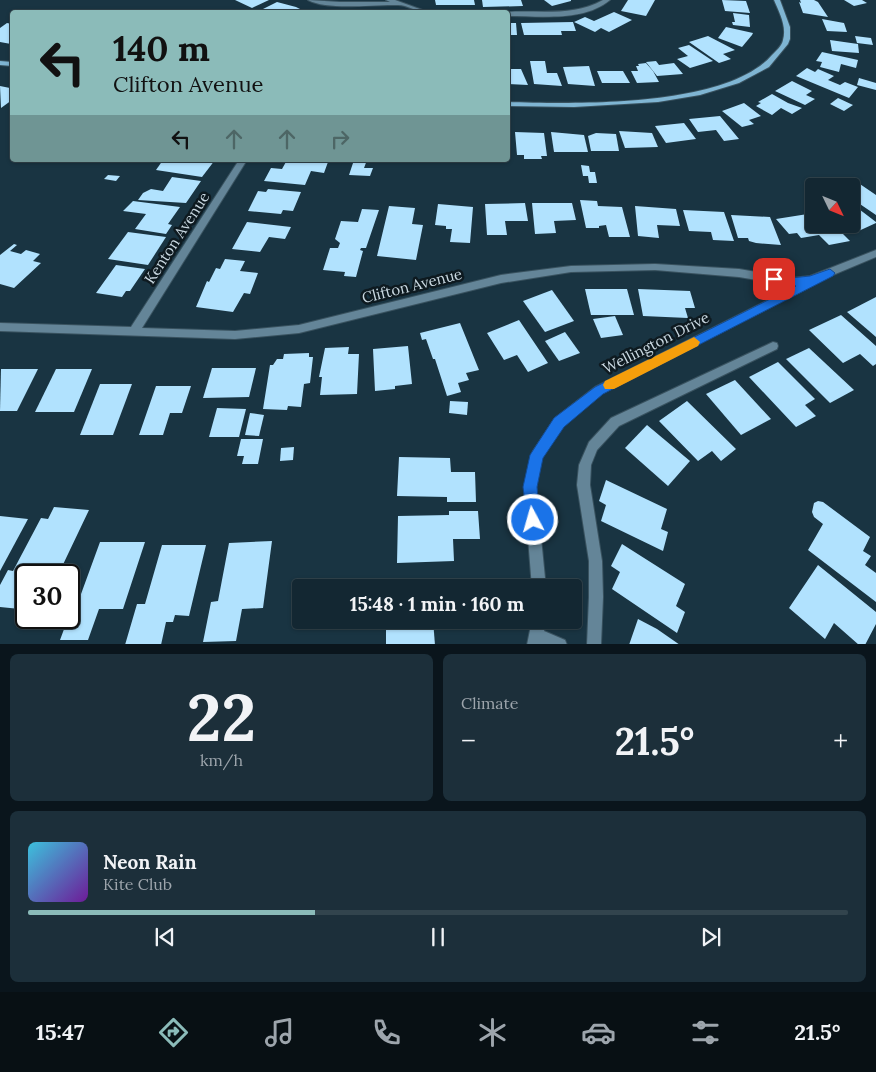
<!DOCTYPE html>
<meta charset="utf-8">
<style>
:root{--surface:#132732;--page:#1c2f3a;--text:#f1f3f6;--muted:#9da5ac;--line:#32444d;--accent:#8bbbb9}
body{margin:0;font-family:Lora,serif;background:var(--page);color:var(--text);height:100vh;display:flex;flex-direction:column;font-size:19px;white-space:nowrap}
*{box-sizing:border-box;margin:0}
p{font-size:16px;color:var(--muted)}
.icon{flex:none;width:28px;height:28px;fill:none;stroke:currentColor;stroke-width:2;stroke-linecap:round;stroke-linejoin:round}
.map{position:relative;height:644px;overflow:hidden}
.drawer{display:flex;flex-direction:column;gap:10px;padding:10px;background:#0a151c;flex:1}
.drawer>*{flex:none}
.banner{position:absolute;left:10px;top:10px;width:500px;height:152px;border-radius:5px;box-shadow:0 1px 4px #0004,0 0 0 1px var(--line);background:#8bbbb9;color:#111;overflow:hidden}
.needle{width:32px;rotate:133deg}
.buttons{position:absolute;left:805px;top:178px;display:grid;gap:10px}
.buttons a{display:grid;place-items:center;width:55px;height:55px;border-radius:5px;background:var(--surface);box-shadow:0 1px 4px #0004,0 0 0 1px var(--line);font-size:25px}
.speed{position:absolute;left:15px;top:564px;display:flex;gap:10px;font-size:25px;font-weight:700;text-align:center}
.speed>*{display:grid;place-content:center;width:65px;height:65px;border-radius:50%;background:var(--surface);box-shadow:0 1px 4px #0004,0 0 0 1px var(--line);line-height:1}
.speed .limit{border:2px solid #111;border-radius:8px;background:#fff;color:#111}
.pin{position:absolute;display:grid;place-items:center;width:42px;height:42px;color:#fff;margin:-21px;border-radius:10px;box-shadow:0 2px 8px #0006}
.me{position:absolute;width:55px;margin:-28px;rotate:354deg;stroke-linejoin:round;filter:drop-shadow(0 0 4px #0008)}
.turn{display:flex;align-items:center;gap:18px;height:105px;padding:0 20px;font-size:22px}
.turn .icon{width:65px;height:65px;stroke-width:2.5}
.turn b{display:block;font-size:35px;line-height:42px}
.lanes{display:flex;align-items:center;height:48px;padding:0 20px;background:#0003;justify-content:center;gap:25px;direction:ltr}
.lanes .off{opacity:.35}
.big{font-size:38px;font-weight:700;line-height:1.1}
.drawer .card{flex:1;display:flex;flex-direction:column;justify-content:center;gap:8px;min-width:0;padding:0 18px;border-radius:8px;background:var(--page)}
.drawer .dial{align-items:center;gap:0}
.dial b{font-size:65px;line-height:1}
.song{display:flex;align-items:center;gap:15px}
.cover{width:60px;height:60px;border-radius:8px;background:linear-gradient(135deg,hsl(190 70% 55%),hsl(280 70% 35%))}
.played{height:5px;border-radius:2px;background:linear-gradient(90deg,var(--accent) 35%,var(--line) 35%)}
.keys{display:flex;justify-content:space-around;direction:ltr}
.heat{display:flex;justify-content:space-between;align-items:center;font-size:28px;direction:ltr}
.drawer .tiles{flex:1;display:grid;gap:10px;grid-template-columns:1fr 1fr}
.card:last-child{grid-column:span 2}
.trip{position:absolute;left:292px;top:579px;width:290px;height:50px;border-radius:5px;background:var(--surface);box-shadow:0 1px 4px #0004,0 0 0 1px var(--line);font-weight:700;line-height:50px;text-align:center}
.dock{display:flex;height:80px;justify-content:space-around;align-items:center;background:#081014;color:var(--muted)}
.dock .icon{width:35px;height:35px}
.dock .current{color:var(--accent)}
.dock b{font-size:22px;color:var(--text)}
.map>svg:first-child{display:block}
.building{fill:#b1e2fe}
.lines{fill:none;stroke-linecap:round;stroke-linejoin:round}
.street-casing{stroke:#39525f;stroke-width:2}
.secondary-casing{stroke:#39525f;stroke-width:2}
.street{fill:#648598;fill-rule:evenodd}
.secondary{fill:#7fb5d3;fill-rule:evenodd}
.route{fill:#1a73e8;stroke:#114b97}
.slow{fill:#f59e0b}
.labels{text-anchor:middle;stroke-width:5;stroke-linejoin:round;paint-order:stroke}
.street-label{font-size:15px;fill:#c9d8e1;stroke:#0e1a20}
</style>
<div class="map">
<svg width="876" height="645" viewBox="0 0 876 645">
<rect width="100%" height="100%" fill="#193442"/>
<!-- building -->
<g class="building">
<polygon points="235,0 269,0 252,8"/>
<polygon points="435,0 474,0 475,5 436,5"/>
<polygon points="482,0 521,0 523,6 483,7"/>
<polygon points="544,0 571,0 571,1 552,6"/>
<polygon points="628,0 655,0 646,16 621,11"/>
<polygon points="722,0 746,1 750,13 725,11"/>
<polygon points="800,0 814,0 818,2 828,17 803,13 799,2 801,3"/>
<polygon points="844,0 862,0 867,3 854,6"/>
<polygon points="277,2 296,7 304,11 267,12 261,10"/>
<polygon points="614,12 632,20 609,32 601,28 595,32 574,22 585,17 594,21"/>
<polygon points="733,13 749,15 750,27 733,25 732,22 735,22"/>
<polygon points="822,19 844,23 847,32 827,31"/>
<polygon points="573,22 576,31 561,31 562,35 524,35 521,23"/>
<polygon points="7,23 12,24 11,44 0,42 0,28"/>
<polygon points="508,23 516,23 517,35 508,35"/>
<polygon points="726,27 753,33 752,35 742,47 718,38"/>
<polygon points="708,36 735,50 723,54 731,59 719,63 689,42"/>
<polygon points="855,36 871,38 873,45 857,43"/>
<polygon points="830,40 858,44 859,53 832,51"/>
<polygon points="689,45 713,61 690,68 677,59 688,56 678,48"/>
<polygon points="822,52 858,60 856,68 841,64 839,72 820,67 822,62 816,61"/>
<polygon points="530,61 545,61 547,73 557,73 562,86 534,84"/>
<polygon points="656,61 659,65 674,63 683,74 657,76 646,62"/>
<polygon points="646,63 653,71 659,82 637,83 631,71 638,71 636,66 639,66 638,64"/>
<polygon points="589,66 595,86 568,84 563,67"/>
<polygon points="807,68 815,72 818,69 834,76 828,80 840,85 845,82 858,87 849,98 796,76"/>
<polygon points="508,69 521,69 528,85 508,84"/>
<polygon points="597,71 623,71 630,83 602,83"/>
<polygon points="859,78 876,83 876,90 857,85"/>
<polygon points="792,81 812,91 806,95 815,99 805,105 775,91"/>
<polygon points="0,86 10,88 12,86 12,100 1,108"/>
<polygon points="772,94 788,103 802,108 792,114 781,108 772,115 756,106 761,103 758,102"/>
<polygon points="838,98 853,105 844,111 830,104"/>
<polygon points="744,103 761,116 749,120 754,124 742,127 722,111"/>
<polygon points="720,116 739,139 724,141 716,130 698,132 689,119"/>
<polygon points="684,123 696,139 666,143 655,126"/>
<polygon points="619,131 652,133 658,147 625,148"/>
<polygon points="515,132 544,133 547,156 541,156 542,159 524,159 524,155 517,155"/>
<polygon points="551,132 584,135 588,152 554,152"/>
<polygon points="596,133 616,134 619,151 591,151 588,136"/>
<polygon points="163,160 215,160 202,177 156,170"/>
<polygon points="287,160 303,160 328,162 324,173 311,171 305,185 264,181 271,168 282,169"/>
<polygon points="354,160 367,160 364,168 373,168 370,176 349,175"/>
<polygon points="581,165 589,166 590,172 595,172 597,183 589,183 588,176 583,176"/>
<polygon points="108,175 120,176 116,181 104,179"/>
<polygon points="172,177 201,181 186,203 138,200 143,193 151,189 163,191"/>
<polygon points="839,177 850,182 854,180 876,195 876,215 851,198 851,186 839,186 831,181"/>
<polygon points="268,189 301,192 293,211 283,210 281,214 248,211 258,191 266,192"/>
<polygon points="580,200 597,201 598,206 622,207 630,237 609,237 606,225 599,226 599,228 586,228"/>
<polygon points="133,201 180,207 168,224 172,225 166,234 135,229 146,214 123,211"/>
<polygon points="525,203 528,221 505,221 507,235 487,235 485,204"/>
<polygon points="532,203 572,203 576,220 554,221 556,233 535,234"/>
<polygon points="851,203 876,222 876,223 852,234 839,224 851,224"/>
<polygon points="438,204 473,207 470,243 450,242 452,229 446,229 446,226 435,225"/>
<polygon points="389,206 415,208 412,224 423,225 416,260 377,256"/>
<polygon points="635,206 676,209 680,226 657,225 659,238 638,236"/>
<polygon points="362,209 379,210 366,248 361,248 360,250 363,251 356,277 344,276 345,272 323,270 330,248 338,248 340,243 335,239 341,221 358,222"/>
<polygon points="683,210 724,212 734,241 713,240 711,232 689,231"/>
<polygon points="814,213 814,224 834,225 850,241 829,245 819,235 801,238 797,233 789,234 776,219"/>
<polygon points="731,215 770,217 781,245 756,243 749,241 748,238 738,238"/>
<polygon points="247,222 291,227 285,239 269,237 260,252 232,249"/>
<polygon points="128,232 166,237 148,265 108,259"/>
<polygon points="14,244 17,245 10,251 21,254 26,250 40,254 33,261 41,263 14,288 0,284 0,255"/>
<polygon points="225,259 245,261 240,271 258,273 250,294 244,293 233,312 196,307 207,281 209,282 216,268 220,269"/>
<polygon points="116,265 145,269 130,291 126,291 122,297 96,293"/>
<polygon points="585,289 627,289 634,315 591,315"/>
<polygon points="638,289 690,291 695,308 685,308 688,318 643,316"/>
<polygon points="552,290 574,321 545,332 523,301"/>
<polygon points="876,297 876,337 847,312"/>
<polygon points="841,315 876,346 876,364 873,366 860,354 843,363 809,330"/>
<polygon points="615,316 623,335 601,338 593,319"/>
<polygon points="519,320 548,363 528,372 517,355 504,360 487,333"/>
<polygon points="460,323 479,370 466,373 469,380 458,383 461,392 447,396 435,359 433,359 426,339 422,340 420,333"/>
<polygon points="565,332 580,353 559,361 545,341"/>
<polygon points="408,346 412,384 395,386 395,389 375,391 373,349"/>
<polygon points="349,347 348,354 359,354 357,394 320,395 322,377 319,377 325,348"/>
<polygon points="809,348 854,390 830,403 786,359"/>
<polygon points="309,353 309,357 313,357 310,383 304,384 301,407 288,406 287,410 263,409 270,365 273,365 277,359 283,359 284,354"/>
<polygon points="778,362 815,399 805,405 816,416 796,427 749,377"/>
<polygon points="212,368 256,368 249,397 203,398"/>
<polygon points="1,369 38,369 17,411 0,411"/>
<polygon points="56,369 92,369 74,412 35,412"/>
<polygon points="735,380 771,419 741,435 706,394"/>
<polygon points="100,384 132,384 113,435 80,435"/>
<polygon points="156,386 191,386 182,413 170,413 163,435 139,435"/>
<polygon points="450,401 468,402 467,415 449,413"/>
<polygon points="687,401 736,449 721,461 712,451 698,461 659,421"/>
<polygon points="217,408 246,409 239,437 209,437"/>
<polygon points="250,413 264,415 259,436 245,435"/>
<polygon points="647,425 690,461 668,486 625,448"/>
<polygon points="241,439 263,439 258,464 242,464 244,456 237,456"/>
<polygon points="294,447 293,460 280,461 281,448"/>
<polygon points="399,457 450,458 451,472 475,472 476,502 447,502 447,497 397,496"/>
<polygon points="606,480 667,509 661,529 668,532 663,551 601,521 606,505 599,501"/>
<polygon points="818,501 823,502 870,537 863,551 871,556 865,565 876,573 876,602 808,550 823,524 814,517 812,512 814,503"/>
<polygon points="54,507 89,510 58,575 26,575 26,596 20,609 0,607 0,585 8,570 13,571 41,518 48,519"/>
<polygon points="449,511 478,511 480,539 453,539 454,561 397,563 398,516 449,515"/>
<polygon points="0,516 28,519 0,571"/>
<polygon points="272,541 263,608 242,609 236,641 203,642 211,602 218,601 229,543"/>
<polygon points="100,542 145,542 123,609 99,609 88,640 60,640 73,605 77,605"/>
<polygon points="622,544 685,584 676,606 685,612 677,633 612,589 620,572 611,566"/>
<polygon points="162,545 206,545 189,616 175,615 173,622 166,622 161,645 125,645 137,604 145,604"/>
<polygon points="818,565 876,612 876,624 865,645 859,645 834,623 825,639 789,608"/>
<polygon points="638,619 657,629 680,645 629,645"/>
<polygon points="386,620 433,620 435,645 386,645"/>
</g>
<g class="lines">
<!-- street casing -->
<g class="street-casing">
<g id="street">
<path d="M 308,0 L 340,2 L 390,2 L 386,0 L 395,0 L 428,12 C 417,13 408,5 398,5 C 375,4 328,11 308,0 Z"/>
<path d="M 603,0 L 610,0 C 584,22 540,16 508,16 L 507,12 C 539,10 573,17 603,0 Z"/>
<polygon points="239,160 247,160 142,328 235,331 299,325 501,275 571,266 655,264 739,269 791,278 810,276 876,250 876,257 833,275 603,393 563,426 542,457 536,487 546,588 532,588 524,487 533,451 555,418 595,387 798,285 791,286 739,277 655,270 571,272 501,283 299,333 235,339 0,331 0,323 131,327"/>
<polygon points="773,342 777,343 778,346 777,349 619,426 597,450 591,465 590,485 602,561 603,597 601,645 587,645 589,597 589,561 577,485 579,465 589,442 611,418"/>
<polygon points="532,620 546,620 544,631 565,640 567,645 527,645"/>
</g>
</g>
<!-- secondary casing -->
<g class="secondary-casing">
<g id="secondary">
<path d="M 774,0 L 780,0 L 790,27 L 790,39 L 788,44 L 769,67 L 739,83 L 700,95 L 658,102 L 574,107 L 508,106 L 508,102 C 574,104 726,108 772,55 C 776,51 782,46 783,40 C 787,26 779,12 774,0 Z"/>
<polygon points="0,61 12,62 12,66 0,65"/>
</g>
</g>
<!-- street -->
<use href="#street" class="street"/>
<!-- secondary -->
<use href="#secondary" class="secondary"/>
</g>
<!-- route -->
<polygon class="route" points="830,269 835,273 833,276 603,394 564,427 543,458 537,487 540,520 538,526 533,528 528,526 523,487 530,455 554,418 595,387 796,286 770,282 770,276 791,278 810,276"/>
<!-- slow -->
<polygon class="slow" points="694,337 700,342 698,346 614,389 605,389 603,385 605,381"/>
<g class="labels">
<!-- street labels -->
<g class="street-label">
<text transform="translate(177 238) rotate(-57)" y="5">Kenton Avenue</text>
<text transform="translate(412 286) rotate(-14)" y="5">Clifton Avenue</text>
<text transform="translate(656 343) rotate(-27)" y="5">Wellington Drive</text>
</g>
</g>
</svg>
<div class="buttons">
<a><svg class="needle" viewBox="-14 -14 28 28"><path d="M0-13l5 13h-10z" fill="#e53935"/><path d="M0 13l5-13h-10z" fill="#9da5ac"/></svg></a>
</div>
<div class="speed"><div class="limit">30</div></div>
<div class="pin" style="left:774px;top:279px;background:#d93025"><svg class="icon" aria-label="arrive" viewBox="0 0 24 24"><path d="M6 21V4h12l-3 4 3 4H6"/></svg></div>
<svg class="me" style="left:533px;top:520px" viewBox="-20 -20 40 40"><circle r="17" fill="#1a73e8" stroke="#fff" stroke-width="3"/><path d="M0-11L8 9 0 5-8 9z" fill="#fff"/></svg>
<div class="trip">15:48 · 1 min · 160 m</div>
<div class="banner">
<div class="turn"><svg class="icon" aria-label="left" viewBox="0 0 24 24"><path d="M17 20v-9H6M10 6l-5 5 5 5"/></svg><div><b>140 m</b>Clifton Avenue</div></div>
<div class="lanes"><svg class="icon" aria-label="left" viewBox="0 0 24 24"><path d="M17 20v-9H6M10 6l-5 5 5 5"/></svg><svg class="icon off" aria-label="ahead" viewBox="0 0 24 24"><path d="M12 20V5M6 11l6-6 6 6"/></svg><svg class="icon off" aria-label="ahead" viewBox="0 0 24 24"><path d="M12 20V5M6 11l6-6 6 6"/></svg><svg class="icon off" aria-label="right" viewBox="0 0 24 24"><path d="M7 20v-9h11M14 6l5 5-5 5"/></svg></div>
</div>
</div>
<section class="drawer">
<div class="tiles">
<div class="card dial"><b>22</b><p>km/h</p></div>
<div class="card"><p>Climate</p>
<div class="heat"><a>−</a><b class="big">21.5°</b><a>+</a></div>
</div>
<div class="card">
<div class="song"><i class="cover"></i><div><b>Neon Rain</b><p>Kite Club</p></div></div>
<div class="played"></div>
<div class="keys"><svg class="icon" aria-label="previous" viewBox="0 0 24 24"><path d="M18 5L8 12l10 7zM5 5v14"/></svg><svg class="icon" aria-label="pause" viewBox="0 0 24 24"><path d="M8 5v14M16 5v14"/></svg><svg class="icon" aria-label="next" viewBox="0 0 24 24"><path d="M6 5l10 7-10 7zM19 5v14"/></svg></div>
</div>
</div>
</section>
<nav class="dock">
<b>15:47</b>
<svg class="icon current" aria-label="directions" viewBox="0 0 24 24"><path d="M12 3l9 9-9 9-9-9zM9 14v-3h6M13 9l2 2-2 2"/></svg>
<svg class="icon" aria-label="music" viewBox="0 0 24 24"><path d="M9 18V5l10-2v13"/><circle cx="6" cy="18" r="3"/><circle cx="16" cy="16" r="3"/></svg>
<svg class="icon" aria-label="phone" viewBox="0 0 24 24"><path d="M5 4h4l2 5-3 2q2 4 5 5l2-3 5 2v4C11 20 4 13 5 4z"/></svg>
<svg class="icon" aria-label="climate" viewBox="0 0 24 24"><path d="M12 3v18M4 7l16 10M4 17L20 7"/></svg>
<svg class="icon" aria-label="car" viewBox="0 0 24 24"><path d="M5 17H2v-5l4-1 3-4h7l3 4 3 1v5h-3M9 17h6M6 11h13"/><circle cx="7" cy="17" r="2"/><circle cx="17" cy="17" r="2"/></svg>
<svg class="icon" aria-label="filters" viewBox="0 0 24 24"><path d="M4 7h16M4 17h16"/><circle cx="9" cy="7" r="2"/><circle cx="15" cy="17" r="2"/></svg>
<b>21.5°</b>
</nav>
